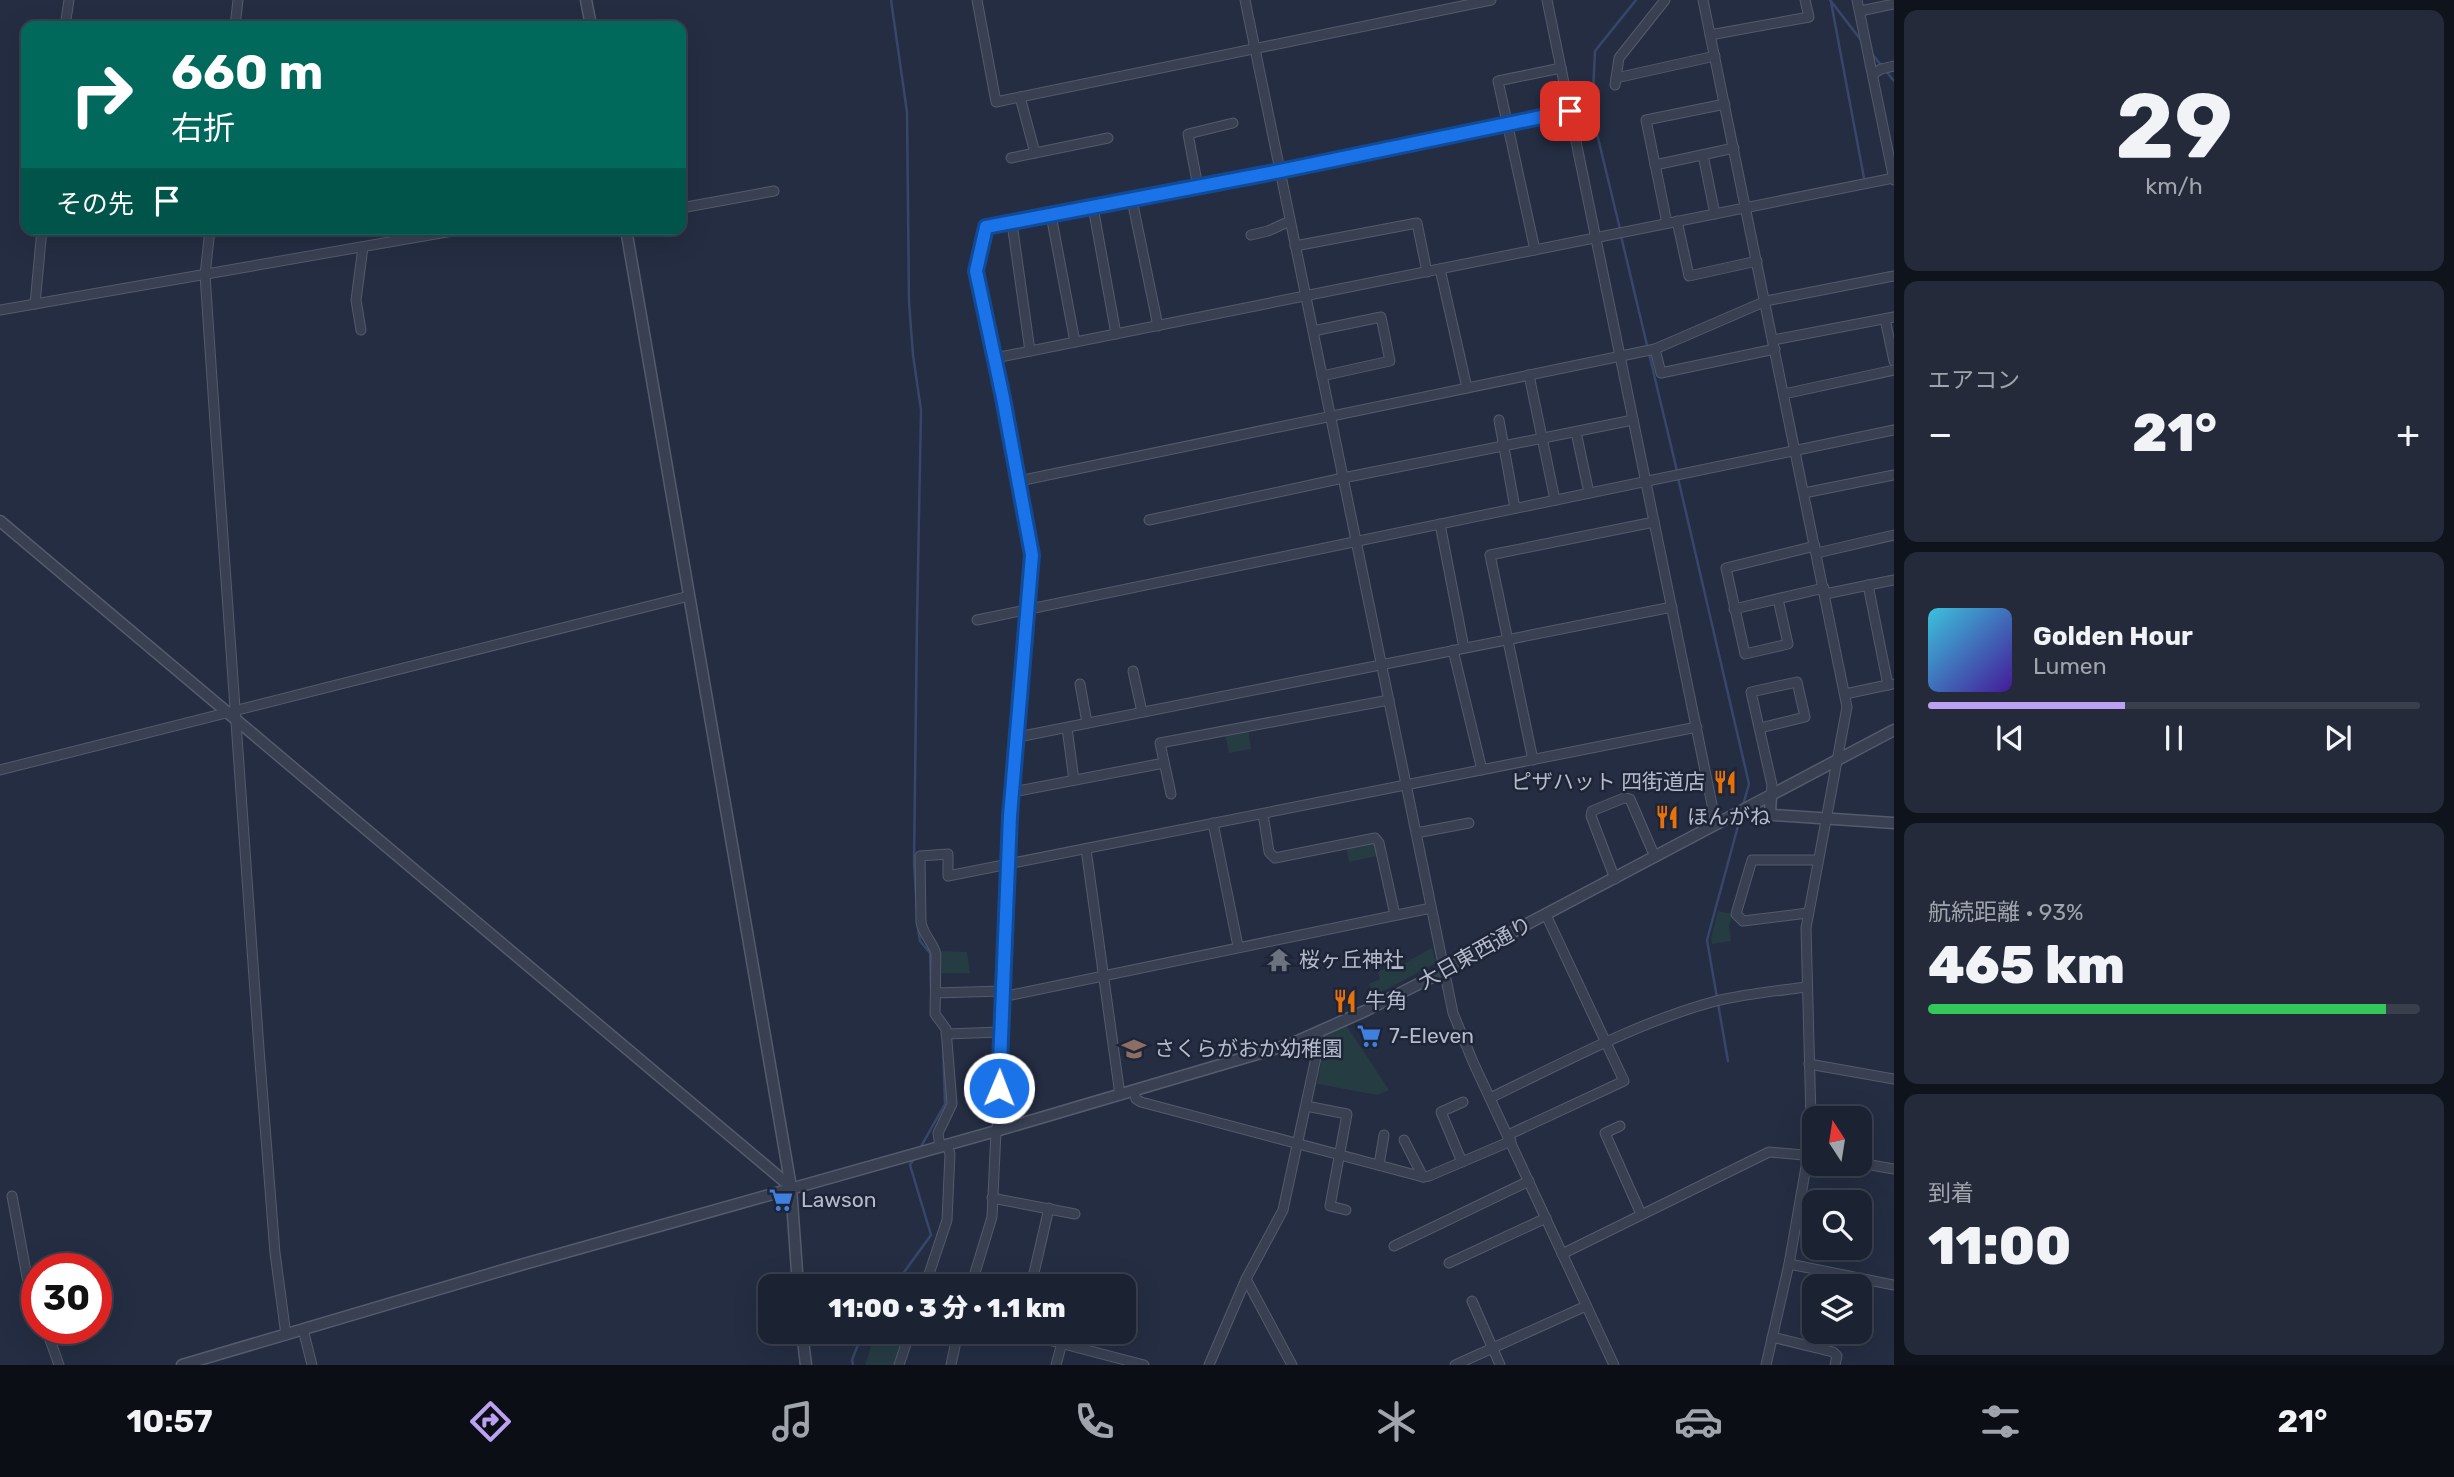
<!DOCTYPE html>
<html lang="ja">
<meta charset="utf-8">
<style>
:root{--surface:#1b2232;--page:#242a3a;--text:#f1f3f6;--muted:#a0a4ac;--line:#393f4d;--accent:#bca0f2}
body{margin:0;font-family:Rubik,"Noto Sans JP",sans-serif;background:var(--page);color:var(--text);height:100vh;display:flex;flex-direction:column;font-size:26px;white-space:nowrap}
*{box-sizing:border-box;margin:0}
p{font-size:23px;color:var(--muted)}
.icon{flex:none;width:38px;height:38px;fill:none;stroke:currentColor;stroke-width:2;stroke-linecap:round;stroke-linejoin:round}
.map{position:relative;flex:1;overflow:hidden}
.drawer{display:flex;flex-direction:column;gap:10px;padding:10px;background:#0f131c;width:560px}
.drawer>*{flex:none}
.banner{position:absolute;left:21px;top:21px;width:665px;height:214px;border-radius:14px;box-shadow:0 7px 28px #0002,0 0 0 2px var(--line);background:#00695c;color:#fff;overflow:hidden}
.needle{width:46px;rotate:348deg}
.buttons{position:absolute;left:1802px;top:1106px;display:grid;gap:14px}
.buttons a{display:grid;place-items:center;width:70px;height:70px;border-radius:14px;background:var(--surface);box-shadow:0 7px 28px #0002,0 0 0 2px var(--line);font-size:35px}
.speed{position:absolute;left:21px;top:1253px;display:flex;gap:14px;font-size:35px;font-weight:700;text-align:center}
.speed>*{display:grid;place-content:center;width:91px;height:91px;border-radius:50%;background:var(--surface);box-shadow:0 7px 28px #0002,0 0 0 2px var(--line);line-height:1}
.speed .limit{border:10px solid #d22;background:#fff;color:#111}
.pin{position:absolute;display:grid;place-items:center;width:60px;height:60px;color:#fff;margin:-30px;border-radius:14px;box-shadow:0 4px 10px #0006}
.me{position:absolute;width:77px;margin:-38px;rotate:1deg;stroke-linejoin:round;filter:drop-shadow(0 0 5px #0008)}
.turn{display:flex;align-items:center;gap:24px;height:147px;padding:0 35px;font-size:32px}
.turn .icon{width:91px;height:91px;stroke-width:2.5}
.turn b{display:block;font-size:49px;line-height:60px}
.then{display:flex;align-items:center;height:66px;padding:0 35px;background:#0003;gap:14px;font-size:26px}
.big{font-size:52px;font-weight:800;line-height:1.1}
.drawer .card{flex:1;display:flex;flex-direction:column;justify-content:center;gap:10px;min-width:0;padding:0 24px;border-radius:14px;background:var(--page)}
.drawer .dial{align-items:center;gap:0}
.dial b{font-size:91px;line-height:1}
.song{display:flex;align-items:center;gap:21px}
.cover{width:84px;height:84px;border-radius:10px;background:linear-gradient(135deg,hsl(190 70% 55%),hsl(260 70% 35%))}
.played{height:7px;border-radius:4px;background:linear-gradient(90deg,var(--accent) 40%,var(--line) 40%)}
.keys{display:flex;justify-content:space-around;direction:ltr}
.heat{display:flex;justify-content:space-between;align-items:center;font-size:38px;direction:ltr}
.charge{height:10px;border-radius:5px;background:linear-gradient(90deg,#34c759 93%,var(--line) 0)}
.trip{position:absolute;left:758px;top:1274px;width:378px;height:70px;border-radius:14px;background:var(--surface);box-shadow:0 7px 28px #0002,0 0 0 2px var(--line);font-weight:800;line-height:70px;text-align:center}
.tabs{display:flex;height:112px;justify-content:space-around;align-items:center;background:#0b0e14;color:var(--muted)}
.tabs .icon{width:49px;height:49px}
.tabs .on{color:var(--accent)}
.tabs b{font-size:32px;color:var(--text)}
main{display:flex;flex:1;min-height:0}
.map>svg:first-child{display:block}
.green{fill:#263c43}
.lines{fill:none;stroke-linecap:round;stroke-linejoin:round}
.stream{stroke:#37466a;stroke-width:2.5}
.minor-casing{stroke:#535b6c;stroke-width:11}
.tertiary-casing{stroke:#535b6c;stroke-width:13}
.minor{stroke:#384052;stroke-width:9}
.tertiary{stroke:#384052;stroke-width:10}
.route-casing{stroke:#114b97;stroke-width:18}
.route{stroke:#1a73e8;stroke-width:12}
.labels{text-anchor:middle;stroke-width:5;stroke-linejoin:round;paint-order:stroke}
.poi-label{font-size:21px;fill:#b5bbcc;stroke:#1d2537;text-anchor:start}
.street-label{font-size:21px;fill:#b5bbcc;stroke:#1d2537}
</style>
<main>
<div class="map">
<svg width="1894" height="1365" viewBox="0 0 1894 1365">
<rect width="100%" height="100%" fill="#242d42"/>
<!-- green -->
<g class="green">
<polygon points="1248,729 1251,749 1229,753 1225,734"/>
<polygon points="1364,842 1375,845 1377,856 1349,862 1346,846"/>
<polygon points="1718,911 1732,914 1729,927 1731,941 1712,944 1711,938"/>
<polygon points="1432,948 1436,963 1374,996 1369,984 1380,979 1378,972 1401,960 1403,964"/>
<polygon points="942,951 967,952 970,973 942,973"/>
<polygon points="1346,1025 1389,1090 1377,1095 1317,1084 1326,1035"/>
<polygon points="864,1332 905,1334 896,1365 865,1365 872,1344 861,1341"/>
</g>
<g class="lines">
<!-- stream -->
<g class="stream">
<polyline points="891,0 907,112 909,302 913,355 921,410 917,622 914,863 917,912"/>
<polyline points="1830,0 1861,40"/>
<polyline points="1831,2 1864,178"/>
<polyline points="1872,54 1881,65"/>
<polyline points="1885,70 1894,81"/>
<polyline points="1620,229 1592,113 1595,51 1636,0"/>
<polyline points="1621,236 1677,471"/>
<polyline points="1678,478 1749,784 1743,805"/>
<polyline points="917,922 920,941 930,953 931,988"/>
<polyline points="1728,1061 1707,940 1741,815"/>
<polyline points="919,1150 945,1104 943,1044"/>
<polyline points="894,1286 931,1235 910,1165 914,1159"/>
<polyline points="853,1365 852,1360 863,1332"/>
</g>
<!-- minor casing -->
<g class="minor-casing">
<g id="minor">
<polyline points="977,0 996,102 1491,0"/>
<polyline points="1245,0 1453,1013 1473,1062 1614,1365"/>
<polyline points="1547,0 1716,824"/>
<polyline points="1703,0 1847,707 1806,928 1811,1119 1808,1155 1789,1264 1766,1365"/>
<polyline points="1857,0 1894,180"/>
<polyline points="1860,11 1894,4"/>
<polyline points="65,26 69,0"/>
<polyline points="235,26 238,0"/>
<polyline points="1710,35 1809,17 1805,0"/>
<polyline points="1873,74 1881,69 1894,66"/>
<polyline points="1616,78 1715,56"/>
<polyline points="1615,85 1619,58 1665,0"/>
<polyline points="1020,97 1035,153"/>
<polyline points="1703,155 1715,214"/>
<polyline points="1011,158 1108,138"/>
<polyline points="1655,165 1734,148"/>
<polyline points="1198,187 1188,134 1233,123"/>
<polyline points="1132,200 1158,326"/>
<polyline points="1093,207 1116,334"/>
<polyline points="681,208 774,191"/>
<polyline points="1051,215 1075,342"/>
<polyline points="1677,221 1689,276 1757,261"/>
<polyline points="1012,223 1030,351"/>
<polyline points="1667,223 1646,120 1725,104"/>
<polyline points="210,229 205,275 216,438 259,1049 275,1253 286,1335"/>
<polyline points="1251,235 1268,231 1290,221"/>
<polyline points="1295,246 1417,223 1427,272"/>
<polyline points="1535,250 1498,81 1561,68"/>
<polyline points="1440,269 1467,388"/>
<polyline points="35,304 42,229"/>
<polyline points="0,310 464,229"/>
<polyline points="1885,319 1894,361"/>
<polyline points="361,330 356,300 363,247"/>
<polyline points="1313,331 1381,317 1390,361 1322,376"/>
<polyline points="1773,340 1894,317"/>
<polyline points="1655,349 1661,373 1775,349"/>
<polyline points="995,358 1894,178"/>
<polyline points="1529,375 1555,500"/>
<polyline points="1784,394 1894,370"/>
<polyline points="1499,420 1515,508"/>
<polyline points="1576,432 1589,493"/>
<polyline points="1019,481 1655,349 1766,301 1894,276"/>
<polyline points="1804,493 1894,475"/>
<polyline points="1149,520 1343,478 1633,420"/>
<polyline points="1440,524 1464,648"/>
<polyline points="1817,553 1894,535"/>
<polyline points="1868,585 1888,685"/>
<polyline points="1825,594 1894,580"/>
<polyline points="1778,599 1788,644 1745,654 1726,568 1815,546"/>
<polyline points="1734,609 1824,588"/>
<polyline points="977,620 1894,430"/>
<polyline points="1453,650 1482,770"/>
<polyline points="1133,671 1142,712"/>
<polyline points="1080,684 1087,723"/>
<polyline points="1845,694 1892,684"/>
<polyline points="1067,728 1074,780"/>
<polyline points="1760,728 1805,717 1797,682 1751,692 1772,785 1771,796"/>
<polyline points="1018,737 1672,607"/>
<polyline points="1533,760 1490,555 1654,522"/>
<polyline points="0,770 689,596"/>
<polyline points="1013,792 1164,763"/>
<polyline points="1171,794 1160,743 1389,700"/>
<polyline points="1263,814 1269,852 1275,858 1375,838 1379,843 1395,915"/>
<polyline points="1213,823 1238,946"/>
<polyline points="1416,833 1469,823"/>
<polyline points="1086,849 1120,1095"/>
<polyline points="1615,879 1591,816 1592,811 1624,798 1630,799 1655,857"/>
<polyline points="1808,913 1743,921 1736,914 1752,860 1818,860"/>
<polyline points="936,993 1002,991"/>
<polyline points="1002,997 1431,908"/>
<polyline points="946,1034 1001,1032"/>
<polyline points="1809,1064 1894,1079"/>
<polyline points="1134,1091 1136,1099 1141,1102 1423,1177 1429,1176 1511,1141"/>
<path d="M 1490,1098 C 1561,1064 1640,1021 1716,1001 C 1745,994 1776,991 1806,987"/>
<polyline points="1306,1106 1347,1114 1330,1206 1346,1210"/>
<polyline points="1620,1126 1605,1133 1641,1214"/>
<polyline points="1508,1135 1624,1081 1546,915"/>
<polyline points="1404,1140 1423,1177"/>
<path d="M 940,1147 L 938,1133 L 952,1104 L 946,1029 L 935,1014 L 936,954 C 933,942 923,935 921,922 L 920,856 L 948,854 L 948,876 L 1697,727"/>
<polyline points="1462,1162 1441,1112 1463,1102"/>
<polyline points="1860,1163 1894,1169"/>
<polyline points="1379,1165 1384,1135"/>
<polyline points="12,1196 33,1309 37,1317"/>
<polyline points="992,1198 1075,1214"/>
<polyline points="1394,1246 1529,1181"/>
<polyline points="1562,1254 1769,1152 1815,1156"/>
<polyline points="1449,1263 1546,1218"/>
<polyline points="1789,1264 1894,1285"/>
<polyline points="1246,1279 1292,1365"/>
<polyline points="925,1286 947,1220 950,1154 947,1145"/>
<polyline points="971,1286 992,1217 996,1131 998,1123 1002,991 1010,816 1032,555 1003,398 976,271 987,227 1280,171 1570,111"/>
<polyline points="1031,1286 1049,1208"/>
<polyline points="1472,1301 1500,1365"/>
<polyline points="44,1328 49,1337 59,1365"/>
<polyline points="303,1329 312,1365"/>
<polyline points="1018,1332 1144,1365"/>
<polyline points="1772,1337 1833,1352 1837,1356 1835,1365"/>
<polyline points="899,1365 910,1332"/>
<polyline points="951,1365 958,1332"/>
<polyline points="1056,1365 1065,1332"/>
<polyline points="1209,1365 1246,1279 1283,1210 1320,1039 1317,1034"/>
<polyline points="1455,1365 1586,1306"/>
</g>
</g>
<!-- tertiary casing -->
<g class="tertiary-casing">
<g id="tertiary">
<polyline points="586,0 591,26"/>
<polyline points="626,229 791,1187 798,1286"/>
<polyline points="0,521 791,1187"/>
<polyline points="1771,796 1770,812 1774,815 1894,823"/>
<polyline points="802,1332 806,1365"/>
<polyline points="182,1365 517,1266 996,1131 1291,1044 1365,1011 1444,971 1529,923 1894,730"/>
</g>
</g>
<!-- minor -->
<use href="#minor" class="minor"/>
<!-- tertiary -->
<use href="#tertiary" class="tertiary"/>
</g>
<g class="lines">
<!-- route casing -->
<g class="route-casing">
<polyline id="route" points="999,1088 1010,816 1032,555 1003,398 976,271 986,227 1280,171 1570,111"/>
</g>
<!-- route -->
<use href="#route" class="route"/>
</g>
<!-- icons -->
<defs>
<g id="restaurant-bare" transform="scale(1.89)"><path d="M-5-6h1v4h1v-4h1v4h1v-4h1v5L-1.5 .5V6h-2V.5L-5-1ZM5-6V6H3V1.5H1.5Q1.5-4 5-6Z" fill="#e8710a" stroke="#1d2537" stroke-width="2.5" paint-order="stroke"/></g>
<g id="temple-bare" transform="scale(1.89)"><path d="M0-6L5-2H3V0L6.5 2.5H4V6H1.5V3h-3V6H-4V2.5H-6.5L-3 0V-2H-5Z" fill="#6b7280" stroke="#1d2537" stroke-width="2.5" paint-order="stroke"/></g>
<g id="supermarket-bare" transform="scale(1.89)"><path d="M-6-5.5h2.5l.6 2H6L4.5 2H-2.5L-4.4-4H-6ZM-1.5 3.2a1.3 1.3 0 1 0 .1 0ZM3 3.2a1.3 1.3 0 1 0 .1 0Z" fill="#3f7fe0" stroke="#1d2537" stroke-width="2.5" paint-order="stroke"/></g>
<g id="school-bare" transform="scale(1.89)"><path d="M0-5L7-2L0 1L-7-2ZM-4 1L0 2.5L4 1V4Q0 6-4 4Z" fill="#8d6e63" stroke="#1d2537" stroke-width="2.5" paint-order="stroke"/></g>
</defs>
<g fill-rule="evenodd">
<use href="#restaurant-bare" x="1725" y="782"/>
<use href="#restaurant-bare" x="1667" y="817"/>
<use href="#temple-bare" x="1279" y="960"/>
<use href="#restaurant-bare" x="1345" y="1001"/>
<use href="#supermarket-bare" x="1369" y="1036"/>
<use href="#school-bare" x="1134" y="1049"/>
<use href="#supermarket-bare" x="781" y="1200"/>
</g>
<g class="labels">
<!-- poi labels -->
<g class="poi-label">
<text x="1705" y="789" text-anchor="end">ピザハット 四街道店</text>
<text x="1687" y="824">ほんがね</text>
<text x="1299" y="967">桜ヶ丘神社</text>
<text x="1365" y="1008">牛角</text>
<text x="1389" y="1043">7-Eleven</text>
<text x="1154" y="1056">さくらがおか幼稚園</text>
<text x="801" y="1207">Lawson</text>
</g>
<!-- street labels -->
<g class="street-label">
<text transform="translate(1475 953) rotate(-29)" y="7">大日東西通り</text>
</g>
</g>
</svg>
<div class="buttons">
<a><svg class="needle" viewBox="-14 -14 28 28"><path d="M0-13l5 13h-10z" fill="#e53935"/><path d="M0 13l5-13h-10z" fill="#a0a4ac"/></svg></a>
<a><svg class="icon" aria-label="search" viewBox="0 0 24 24"><circle cx="10" cy="10" r="6"/><path d="M15 15l6 6"/></svg></a>
<a><svg class="icon" aria-label="layers" viewBox="0 0 24 24"><path d="M12 4l9 5-9 5-9-5zM3 14l9 5 9-5"/></svg></a>
</div>
<div class="speed"><div class="limit">30</div></div>
<div class="pin" style="left:1570px;top:111px;background:#d93025"><svg class="icon" aria-label="arrive" viewBox="0 0 24 24"><path d="M6 21V4h12l-3 4 3 4H6"/></svg></div>
<svg class="me" style="left:999px;top:1088px" viewBox="-20 -20 40 40"><circle r="17" fill="#1a73e8" stroke="#fff" stroke-width="3"/><path d="M0-11L8 9 0 5-8 9z" fill="#fff"/></svg>
<div class="trip">11:00 · 3 分 · 1.1 km</div>
<div class="banner">
<div class="turn"><svg class="icon" aria-label="right" viewBox="0 0 24 24"><path d="M7 20v-9h11M14 6l5 5-5 5"/></svg><div><b>660 m</b>右折</div></div>
<div class="then">その先<svg class="icon" aria-label="arrive" viewBox="0 0 24 24"><path d="M6 21V4h12l-3 4 3 4H6"/></svg></div>
</div>
</div>
<section class="drawer">
<div class="card dial"><b>29</b><p>km/h</p></div>
<div class="card"><p>エアコン</p>
<div class="heat"><a>−</a><b class="big">21°</b><a>+</a></div>
</div>
<div class="card">
<div class="song"><i class="cover"></i><div><b>Golden Hour</b><p>Lumen</p></div></div>
<div class="played"></div>
<div class="keys"><svg class="icon" aria-label="previous" viewBox="0 0 24 24"><path d="M18 5L8 12l10 7zM5 5v14"/></svg><svg class="icon" aria-label="pause" viewBox="0 0 24 24"><path d="M8 5v14M16 5v14"/></svg><svg class="icon" aria-label="next" viewBox="0 0 24 24"><path d="M6 5l10 7-10 7zM19 5v14"/></svg></div>
</div>
<div class="card"><p>航続距離 · 93%</p><b class="big">465 km</b><div class="charge"></div></div>
<div class="card"><p>到着</p><b class="big">11:00</b></div>
</section>
</main>
<nav class="tabs">
<b>10:57</b>
<svg class="icon on" aria-label="directions" viewBox="0 0 24 24"><path d="M12 3l9 9-9 9-9-9zM9 14v-3h6M13 9l2 2-2 2"/></svg>
<svg class="icon" aria-label="music" viewBox="0 0 24 24"><path d="M9 18V5l10-2v13"/><circle cx="6" cy="18" r="3"/><circle cx="16" cy="16" r="3"/></svg>
<svg class="icon" aria-label="phone" viewBox="0 0 24 24"><path d="M5 4h4l2 5-3 2q2 4 5 5l2-3 5 2v4C11 20 4 13 5 4z"/></svg>
<svg class="icon" aria-label="climate" viewBox="0 0 24 24"><path d="M12 3v18M4 7l16 10M4 17L20 7"/></svg>
<svg class="icon" aria-label="car" viewBox="0 0 24 24"><path d="M5 17H2v-5l4-1 3-4h7l3 4 3 1v5h-3M9 17h6M6 11h13"/><circle cx="7" cy="17" r="2"/><circle cx="17" cy="17" r="2"/></svg>
<svg class="icon" aria-label="filters" viewBox="0 0 24 24"><path d="M4 7h16M4 17h16"/><circle cx="9" cy="7" r="2"/><circle cx="15" cy="17" r="2"/></svg>
<b>21°</b>
</nav>
